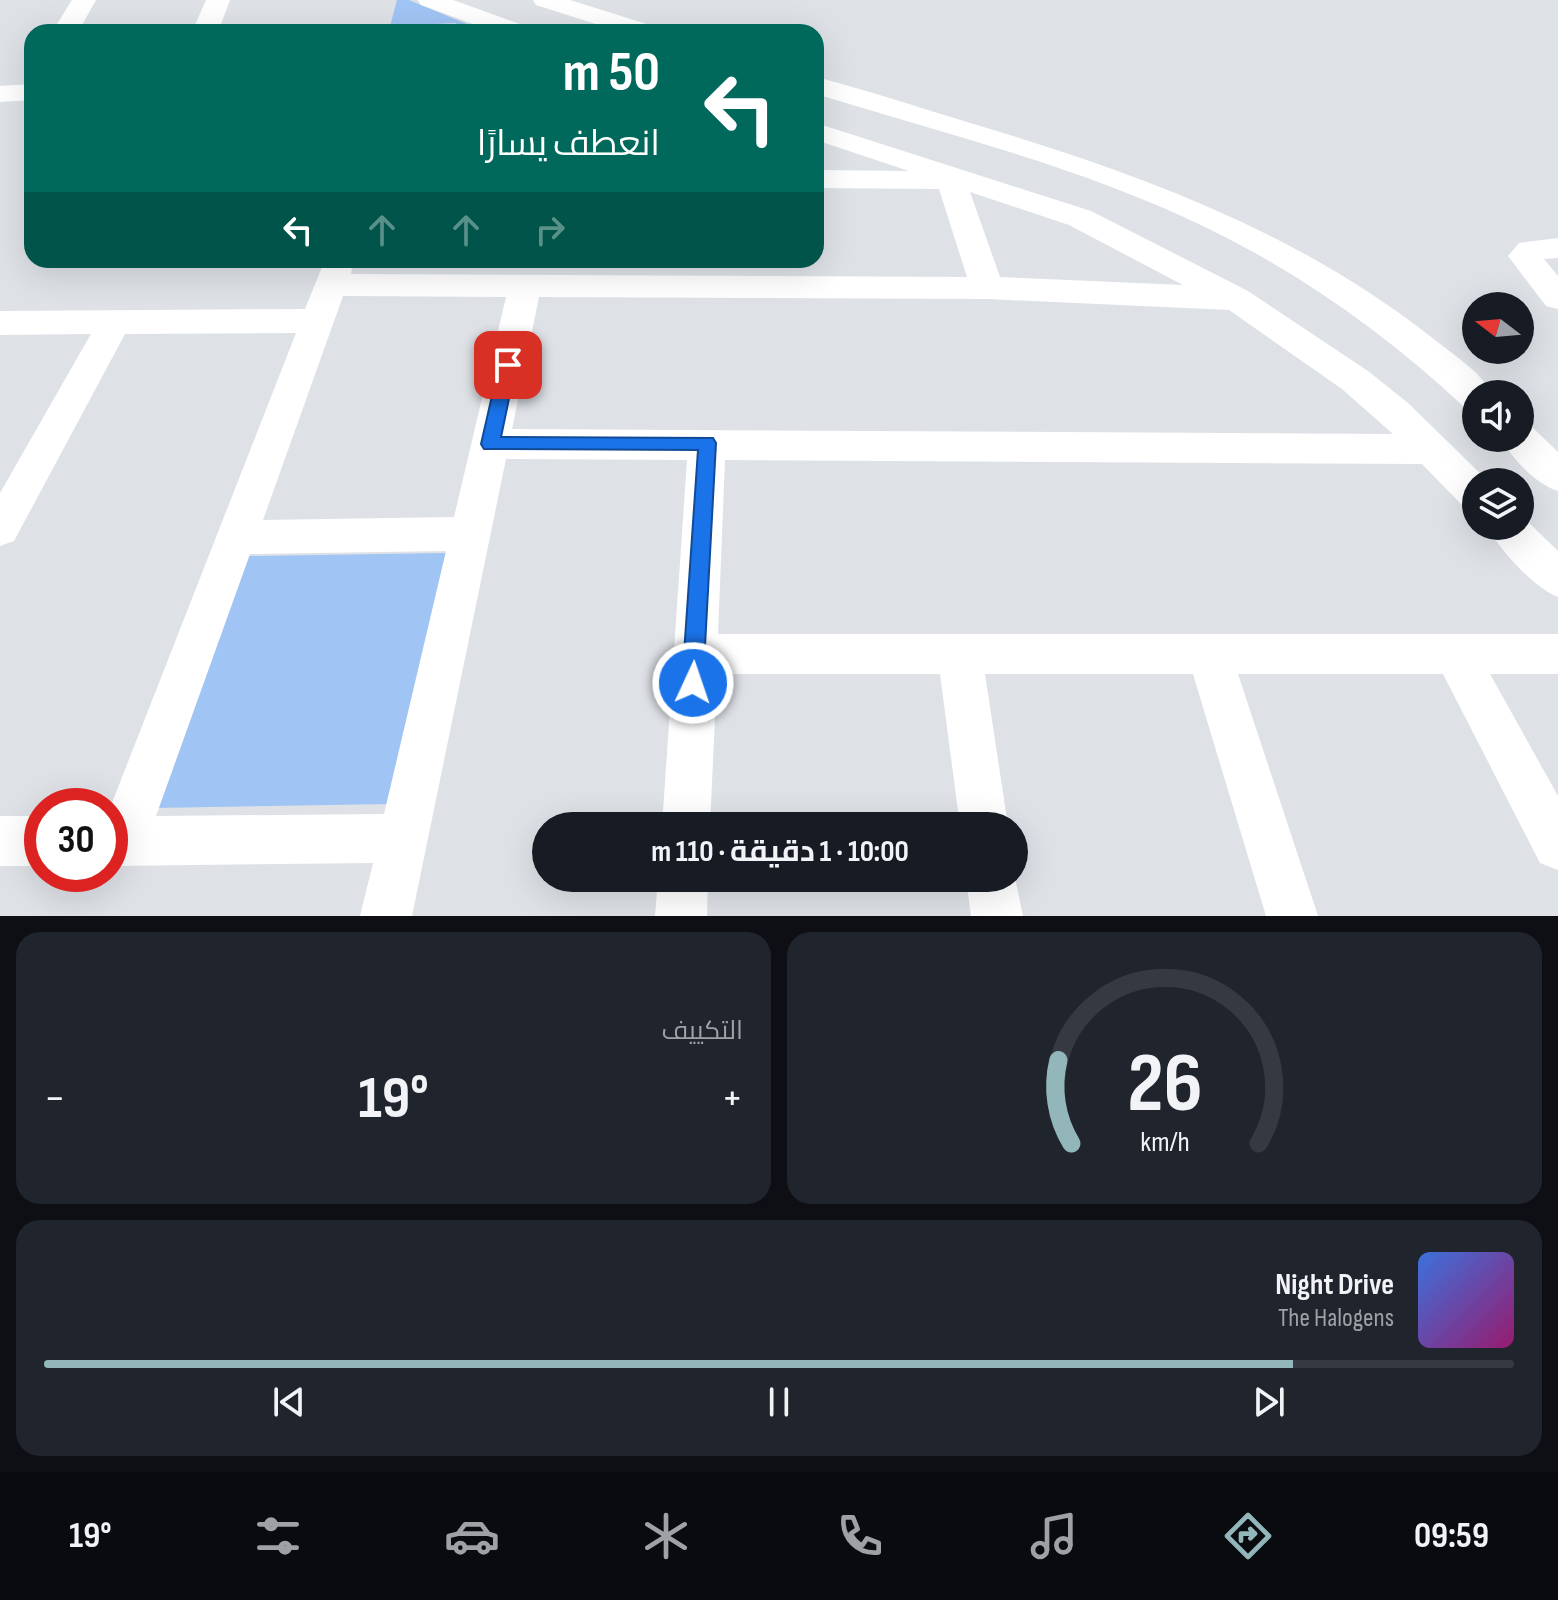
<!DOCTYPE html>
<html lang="ar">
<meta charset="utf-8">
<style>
:root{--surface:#171b24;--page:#20242c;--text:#f1f3f6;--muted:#9ea1a6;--line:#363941;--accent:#92b6ba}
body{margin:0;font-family:"Sofia Sans Condensed",Cairo,sans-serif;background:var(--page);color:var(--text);direction:rtl;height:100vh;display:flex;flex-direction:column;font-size:30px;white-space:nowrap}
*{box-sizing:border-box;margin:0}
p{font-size:26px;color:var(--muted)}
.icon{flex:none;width:44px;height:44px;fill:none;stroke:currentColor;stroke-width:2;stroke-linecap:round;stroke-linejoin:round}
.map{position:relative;height:916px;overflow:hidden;direction:ltr}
.panel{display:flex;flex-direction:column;gap:16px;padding:16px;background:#0d0f14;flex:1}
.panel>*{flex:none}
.banner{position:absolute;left:24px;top:24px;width:800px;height:244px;border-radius:24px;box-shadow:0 8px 32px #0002;direction:rtl;background:#00695c;color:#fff;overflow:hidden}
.needle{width:52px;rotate:286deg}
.fabs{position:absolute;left:1462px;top:292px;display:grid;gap:16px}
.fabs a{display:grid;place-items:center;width:72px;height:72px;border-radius:50%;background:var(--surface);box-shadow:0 8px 32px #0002;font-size:40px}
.speed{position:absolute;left:24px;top:788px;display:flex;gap:16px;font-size:40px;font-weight:700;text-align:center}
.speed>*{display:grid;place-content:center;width:104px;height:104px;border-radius:50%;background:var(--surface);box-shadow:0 8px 32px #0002;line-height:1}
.speed .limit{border:12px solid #d22;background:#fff;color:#111}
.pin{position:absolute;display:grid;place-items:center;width:68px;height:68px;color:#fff;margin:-34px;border-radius:16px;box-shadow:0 4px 12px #0006}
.me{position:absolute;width:88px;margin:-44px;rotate:3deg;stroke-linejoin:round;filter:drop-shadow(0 0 6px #0008)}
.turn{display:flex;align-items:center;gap:28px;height:168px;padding:0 32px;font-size:36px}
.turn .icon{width:104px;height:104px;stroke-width:2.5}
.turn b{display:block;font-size:56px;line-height:68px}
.lanes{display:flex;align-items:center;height:76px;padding:0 32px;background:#0003;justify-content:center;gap:40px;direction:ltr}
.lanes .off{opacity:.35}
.big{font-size:60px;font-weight:700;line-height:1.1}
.panel .tile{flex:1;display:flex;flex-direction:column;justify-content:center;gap:12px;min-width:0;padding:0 28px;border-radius:24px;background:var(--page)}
.panel .dial{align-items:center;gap:0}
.dial svg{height:208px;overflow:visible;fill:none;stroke:var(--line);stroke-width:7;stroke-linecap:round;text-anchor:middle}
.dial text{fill:var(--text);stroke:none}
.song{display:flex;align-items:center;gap:24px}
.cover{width:96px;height:96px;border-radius:12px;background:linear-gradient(135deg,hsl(220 70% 55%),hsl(320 70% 35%))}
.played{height:8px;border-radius:4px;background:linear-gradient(90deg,var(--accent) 85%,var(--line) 85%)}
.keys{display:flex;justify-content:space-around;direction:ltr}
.heat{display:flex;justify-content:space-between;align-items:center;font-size:44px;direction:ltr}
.panel .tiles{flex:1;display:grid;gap:16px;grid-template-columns:1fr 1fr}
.tile:last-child{grid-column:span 2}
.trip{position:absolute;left:532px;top:812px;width:496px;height:80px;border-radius:40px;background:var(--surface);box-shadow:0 8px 32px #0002;font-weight:700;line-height:80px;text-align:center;direction:rtl}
.dock{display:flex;height:128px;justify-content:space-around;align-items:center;background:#090b0e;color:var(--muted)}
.dock .icon{width:56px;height:56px}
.dock .current{color:var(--accent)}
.dock b{font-size:36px;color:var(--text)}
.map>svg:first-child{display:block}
.green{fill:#a0c4f4}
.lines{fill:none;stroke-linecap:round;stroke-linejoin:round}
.minor{fill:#fff;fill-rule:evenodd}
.route{fill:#1a73e8;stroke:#114b97;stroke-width:2}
</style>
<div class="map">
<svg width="1558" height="916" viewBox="0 0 1558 916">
<rect width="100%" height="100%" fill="#dee2e7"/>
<!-- green -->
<g class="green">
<polygon points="397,0 409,0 486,32 456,32 456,23 390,26"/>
<polygon points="447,553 390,804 153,808 247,556"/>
</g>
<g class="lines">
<!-- minor -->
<g class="minor">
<polygon points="72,0 96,0 78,32 52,32"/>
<polygon points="206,0 230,0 218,32 192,32"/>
<polygon points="418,0 453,0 528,27 532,32 495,32 421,5"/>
<polygon points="533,0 570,0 656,27 660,32 621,32 536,5"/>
<path d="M 816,77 C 867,90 917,107 967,122 C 1132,171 1294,229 1431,337 C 1451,353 1480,371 1493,394 L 1476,394 L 1476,410 L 1463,406 C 1386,334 1300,273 1205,227 C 1082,167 946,134 816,94 Z"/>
<polygon points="32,84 32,100 0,102 0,86"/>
<path d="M 816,123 L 1091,211 L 1248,291 L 1368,371 L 1408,403 L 1489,482 L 1476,482 L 1476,510 L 1462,505 L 1422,464 L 725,460 L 718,634 L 1558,634 L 1558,674 L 1490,674 L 1558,796 L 1558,870 L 1540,863 L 1443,674 L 1238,674 L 1318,916 L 1266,916 L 1193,674 L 985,674 L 1008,826 L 960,826 L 940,674 L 717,674 L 710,826 L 662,826 L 687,460 L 506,459 L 412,916 L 360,916 L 373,863 L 110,866 L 110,808 L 296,333 L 125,334 L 14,541 L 0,546 L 0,493 L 91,334 L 0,335 L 0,311 L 305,309 L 325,260 L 353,260 L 351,274 L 967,277 L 939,189 L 816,188 L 816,170 L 909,171 L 816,140 ZM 970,192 L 1069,225 L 1183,285 L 1000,277 ZM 343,296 L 506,297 L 454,517 L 263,520 ZM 539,297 L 987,299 L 1229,310 L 1342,389 L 1393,434 L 512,429 ZM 446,551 L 384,814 L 156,816 L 250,554 Z"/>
<polygon points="1558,238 1558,258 1544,259 1558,276 1558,309 1546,306 1508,256 1519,243"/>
<path d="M 1520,423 L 1533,428 L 1558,452 L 1558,491 C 1536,484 1512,459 1501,438 L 1520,438 Z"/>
<path d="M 1520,514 L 1558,551 L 1558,597 C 1534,588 1499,549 1487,526 L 1520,526 Z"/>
<rect x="0" y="816" width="42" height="50"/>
<polygon points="1014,873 1023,916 971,916 966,878 1014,878"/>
<polygon points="658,878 708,878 707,916 655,916"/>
</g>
</g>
<!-- route -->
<polygon class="route" points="508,359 516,365 501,437 713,438 716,443 703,683 700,690 693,693 685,690 682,683 698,450 484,449 481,444 499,365"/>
</svg>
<div class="fabs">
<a><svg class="needle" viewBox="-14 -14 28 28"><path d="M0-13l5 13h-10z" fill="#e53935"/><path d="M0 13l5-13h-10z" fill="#9ea1a6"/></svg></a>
<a><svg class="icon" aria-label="sound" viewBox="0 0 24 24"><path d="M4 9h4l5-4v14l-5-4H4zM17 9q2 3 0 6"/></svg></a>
<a><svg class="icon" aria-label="layers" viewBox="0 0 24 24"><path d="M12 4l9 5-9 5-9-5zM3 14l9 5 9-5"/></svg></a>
</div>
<div class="speed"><div class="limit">30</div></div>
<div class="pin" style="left:508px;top:365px;background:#d93025"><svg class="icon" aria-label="arrive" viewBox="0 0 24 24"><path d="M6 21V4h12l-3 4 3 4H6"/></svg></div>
<svg class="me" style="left:693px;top:683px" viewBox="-20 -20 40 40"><circle r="17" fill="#1a73e8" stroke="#fff" stroke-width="3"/><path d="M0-11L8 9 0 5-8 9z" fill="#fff"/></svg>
<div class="trip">10:00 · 1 دقيقة · 110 m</div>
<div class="banner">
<div class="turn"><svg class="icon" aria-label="left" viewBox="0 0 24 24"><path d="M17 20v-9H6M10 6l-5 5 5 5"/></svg><div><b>50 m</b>انعطف يسارًا</div></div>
<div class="lanes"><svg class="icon" aria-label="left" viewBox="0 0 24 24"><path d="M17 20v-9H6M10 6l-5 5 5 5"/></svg><svg class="icon off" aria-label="ahead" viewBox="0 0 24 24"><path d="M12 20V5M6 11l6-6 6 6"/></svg><svg class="icon off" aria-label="ahead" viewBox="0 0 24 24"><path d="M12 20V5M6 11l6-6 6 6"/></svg><svg class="icon off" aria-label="right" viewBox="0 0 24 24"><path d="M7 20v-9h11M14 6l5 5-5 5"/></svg></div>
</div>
</div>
<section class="panel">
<div class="tiles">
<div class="tile dial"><svg viewBox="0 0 100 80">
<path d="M14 69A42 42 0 1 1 86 69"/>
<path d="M14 69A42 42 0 0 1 9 37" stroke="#92b6ba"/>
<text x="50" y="56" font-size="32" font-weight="700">26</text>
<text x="50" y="72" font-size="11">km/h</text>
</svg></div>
<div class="tile"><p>التكييف</p>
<div class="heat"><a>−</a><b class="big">19°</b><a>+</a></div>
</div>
<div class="tile">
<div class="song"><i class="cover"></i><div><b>Night Drive</b><p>The Halogens</p></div></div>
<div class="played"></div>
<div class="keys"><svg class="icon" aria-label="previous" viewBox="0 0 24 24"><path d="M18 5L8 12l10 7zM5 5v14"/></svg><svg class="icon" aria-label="pause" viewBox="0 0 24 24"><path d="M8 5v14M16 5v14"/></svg><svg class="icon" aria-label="next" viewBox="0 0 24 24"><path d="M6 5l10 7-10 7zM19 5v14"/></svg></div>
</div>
</div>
</section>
<nav class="dock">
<b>09:59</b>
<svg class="icon current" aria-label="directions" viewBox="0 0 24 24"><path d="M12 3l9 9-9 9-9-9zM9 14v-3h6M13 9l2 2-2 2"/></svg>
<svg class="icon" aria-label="music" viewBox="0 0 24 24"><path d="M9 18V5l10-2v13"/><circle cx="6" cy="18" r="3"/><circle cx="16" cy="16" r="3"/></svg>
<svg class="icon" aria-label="phone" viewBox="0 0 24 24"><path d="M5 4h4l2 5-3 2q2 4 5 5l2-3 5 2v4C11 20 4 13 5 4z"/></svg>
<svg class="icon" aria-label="climate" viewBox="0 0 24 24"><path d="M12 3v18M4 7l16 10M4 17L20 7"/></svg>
<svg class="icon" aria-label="car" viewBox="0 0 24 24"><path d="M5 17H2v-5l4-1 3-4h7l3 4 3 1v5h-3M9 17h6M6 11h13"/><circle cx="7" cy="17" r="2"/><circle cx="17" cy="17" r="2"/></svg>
<svg class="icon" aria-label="filters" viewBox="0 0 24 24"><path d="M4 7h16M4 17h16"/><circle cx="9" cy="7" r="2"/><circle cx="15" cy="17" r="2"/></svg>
<b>19°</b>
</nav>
